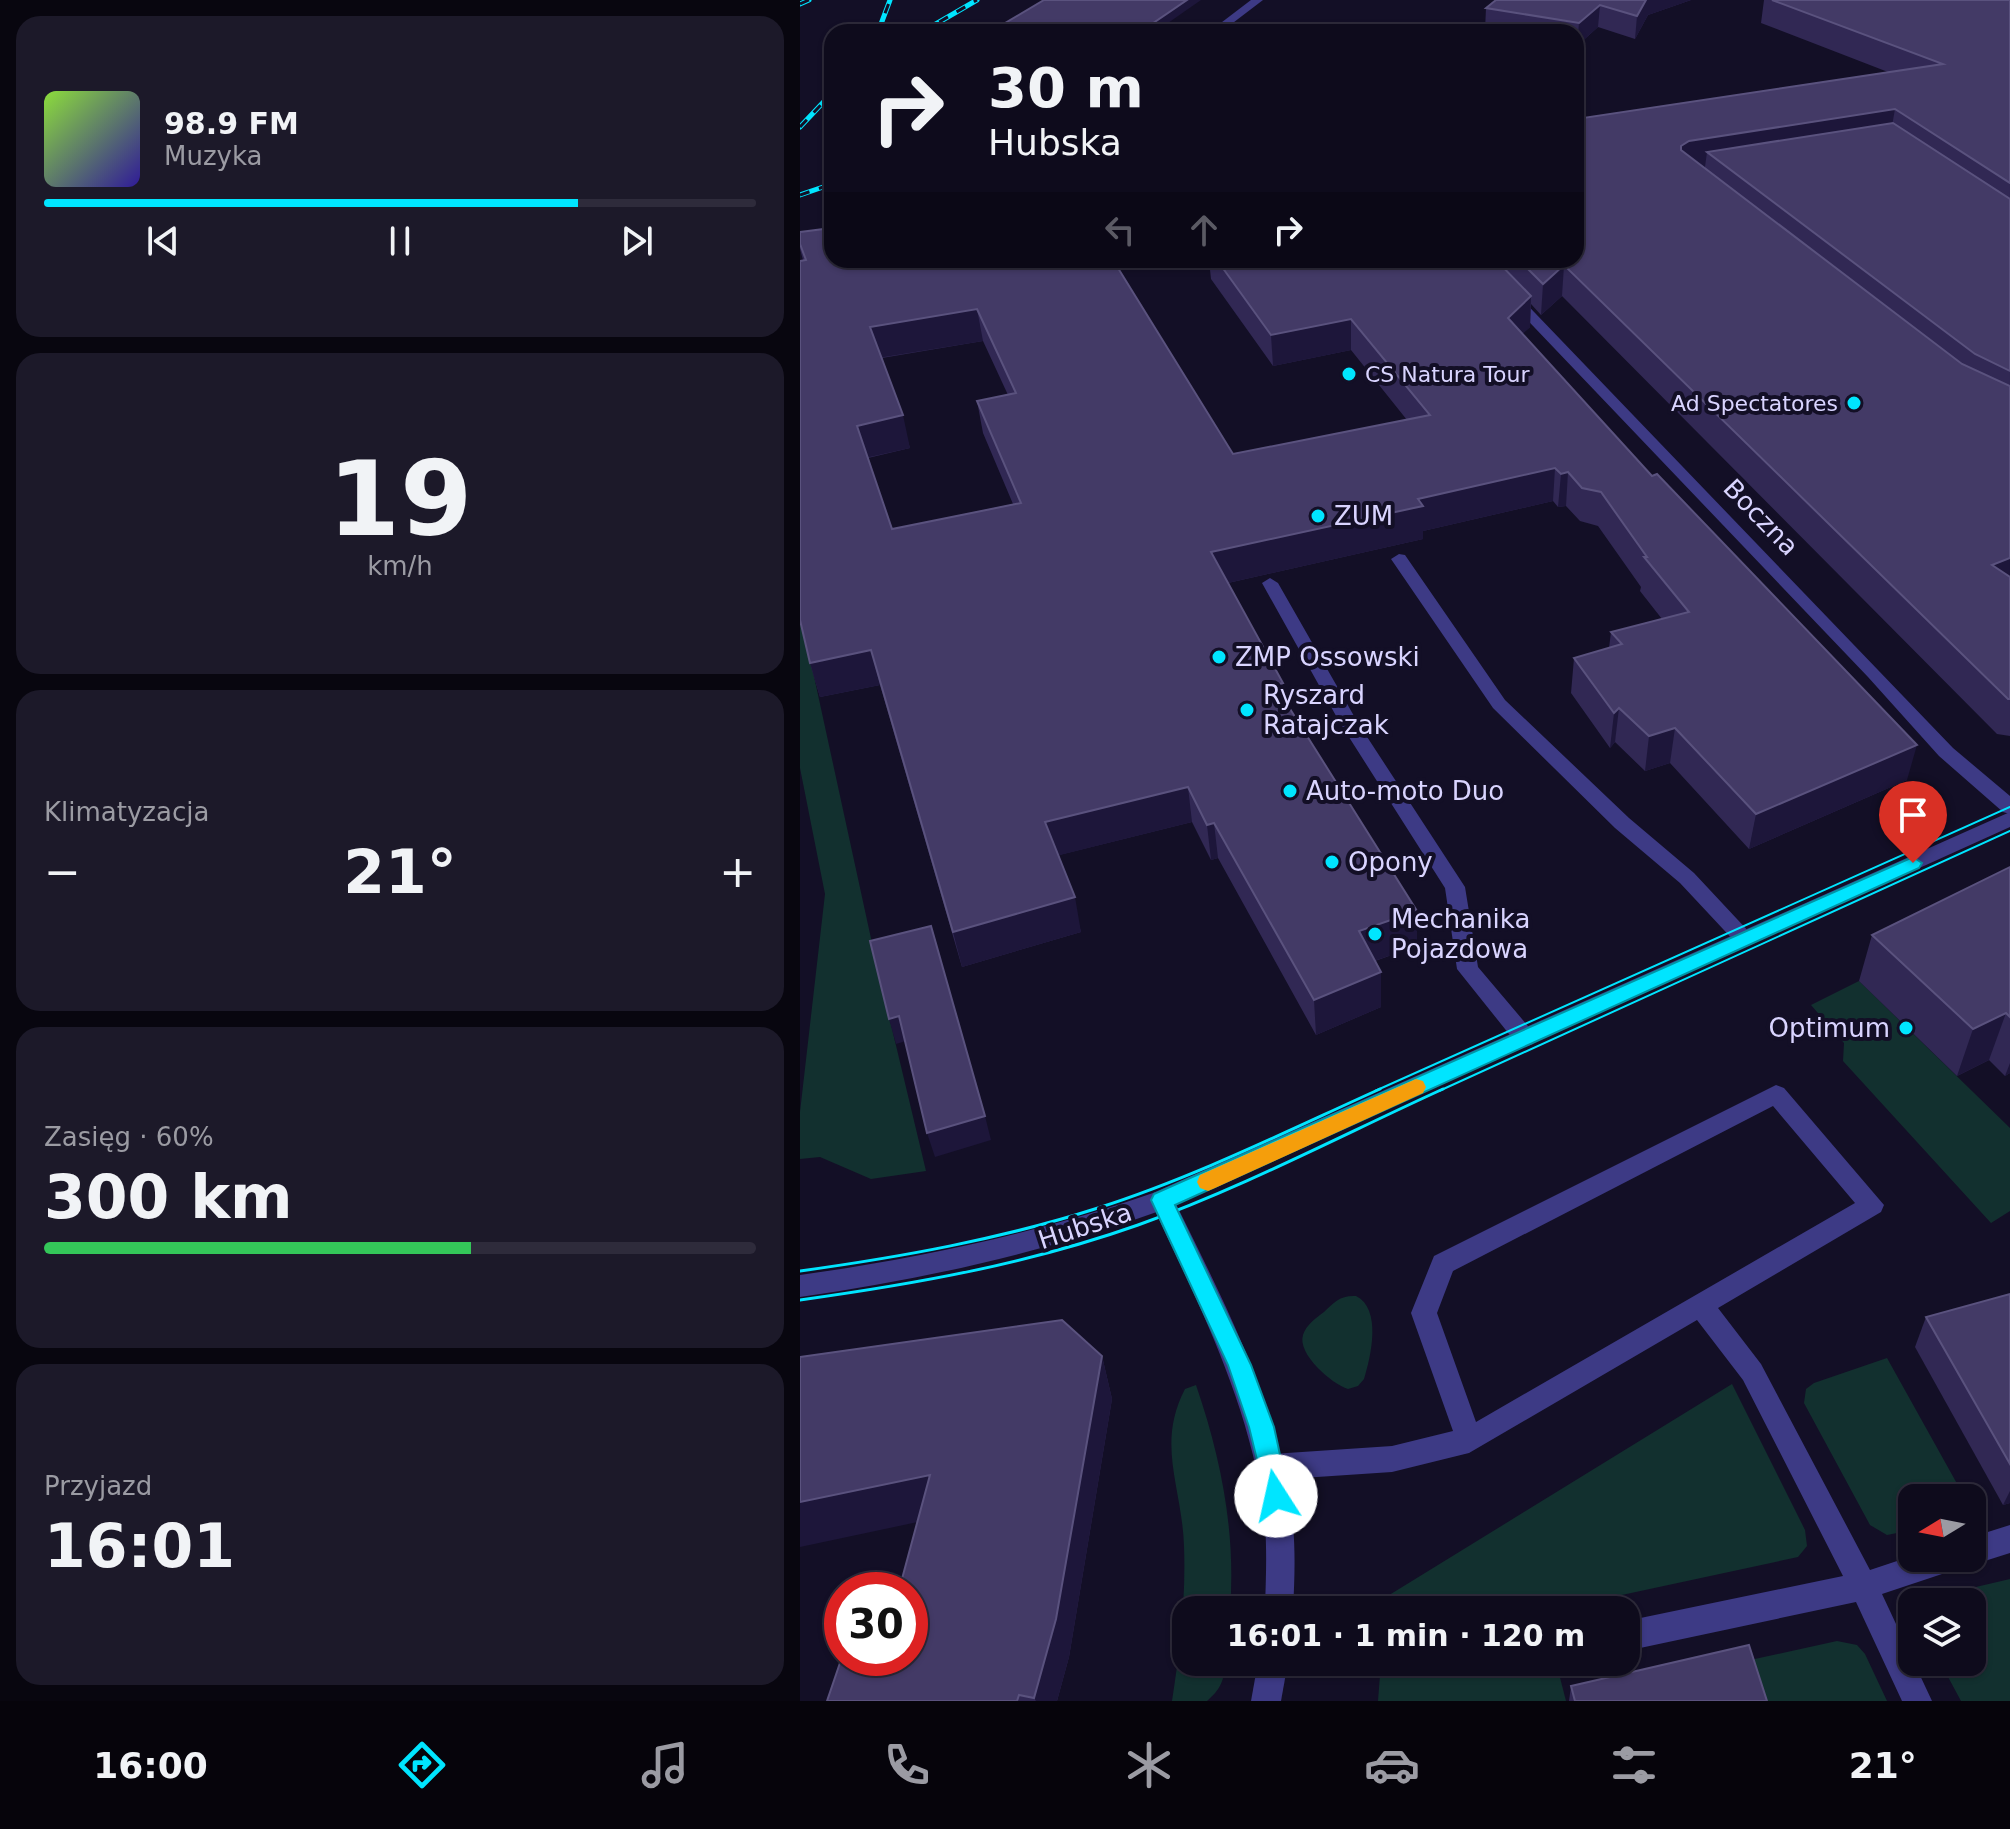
<!DOCTYPE html>
<html lang="pl">
<meta charset="utf-8">
<style>
:root{--surface:#0e0b1c;--page:#1c1929;--text:#f1f3f6;--muted:#9b9ba3;--line:#2e2b3b;--accent:#00e5ff}
body{margin:0;font-family:"DejaVu Sans",sans-serif;background:var(--page);color:var(--text);height:100vh;display:flex;flex-direction:column;font-size:30px;white-space:nowrap}
*{box-sizing:border-box;margin:0}
p{font-size:26px;color:var(--muted)}
.icon{flex:none;width:44px;height:44px;fill:none;stroke:currentColor;stroke-width:2;stroke-linecap:round;stroke-linejoin:round}
.map{position:relative;flex:1;overflow:hidden}
.details{display:flex;flex-direction:column;gap:16px;padding:16px;background:#08060f;width:800px}
.details>*{flex:none}
.guide{position:absolute;left:24px;top:24px;width:760px;height:244px;border-radius:24px;box-shadow:0 2px 6px #0004,0 0 0 2px var(--line);background:#0e0b1c;color:var(--text);overflow:hidden}
.needle{width:52px;rotate:260deg}
.controls{position:absolute;left:1098px;top:1484px;display:grid;gap:16px}
.controls a{display:grid;place-items:center;width:88px;height:88px;border-radius:16px;background:var(--surface);box-shadow:0 2px 6px #0004,0 0 0 2px var(--line);font-size:40px}
.speed{position:absolute;left:24px;top:1572px;display:flex;gap:16px;font-size:40px;font-weight:700;text-align:center}
.speed>*{display:grid;place-content:center;width:104px;height:104px;border-radius:50%;background:var(--surface);box-shadow:0 2px 6px #0004,0 0 0 2px var(--line);line-height:1}
.speed .limit{border:12px solid #d22;background:#fff;color:#111}
.pin{position:absolute;display:grid;place-items:center;width:68px;height:68px;color:#fff;margin:-82px -34px;border-radius:50% 50% 50% 0;rotate:-45deg;box-shadow:0 0 8px #0007}
.pin .icon{rotate:45deg}
.me{position:absolute;width:88px;margin:-44px;rotate:350deg;stroke-linejoin:round;filter:drop-shadow(0 0 6px #0008)}
.turn{display:flex;align-items:center;gap:28px;height:168px;padding:0 32px;font-size:36px}
.turn .icon{width:104px;height:104px;stroke-width:2.5}
.turn b{display:block;font-size:56px;line-height:68px}
.lanes{display:flex;align-items:center;height:76px;padding:0 32px;background:#0003;justify-content:center;gap:40px;direction:ltr}
.lanes .off{opacity:.35}
.big{font-size:60px;font-weight:700;line-height:1.1}
.details .card{flex:1;display:flex;flex-direction:column;justify-content:center;gap:12px;min-width:0;padding:0 28px;border-radius:24px;background:var(--page)}
.details .dial{align-items:center;gap:0}
.dial b{font-size:104px;line-height:1}
.song{display:flex;align-items:center;gap:24px}
.cover{width:96px;height:96px;border-radius:12px;background:linear-gradient(135deg,hsl(90 70% 55%),hsl(250 70% 35%))}
.played{height:8px;border-radius:4px;background:linear-gradient(90deg,var(--accent) 75%,var(--line) 75%)}
.keys{display:flex;justify-content:space-around;direction:ltr}
.heat{display:flex;justify-content:space-between;align-items:center;font-size:44px;direction:ltr}
.charge{height:12px;border-radius:6px;background:linear-gradient(90deg,#34c759 60%,var(--line) 0)}
.trip{position:absolute;left:372px;top:1596px;width:468px;height:80px;border-radius:24px;background:var(--surface);box-shadow:0 2px 6px #0004,0 0 0 2px var(--line);font-weight:700;line-height:80px;text-align:center}
.dock{display:flex;height:128px;justify-content:space-around;align-items:center;background:#06040b;color:var(--muted)}
.dock .icon{width:56px;height:56px}
.dock .active{color:var(--accent)}
.dock b{font-size:36px;color:var(--text)}
main{display:flex;flex:1;min-height:0}
.map>svg:first-child{display:block}
.green{fill:#12302f}
.lines{fill:none;stroke-linecap:round;stroke-linejoin:round}
.service{fill:#3d3a85;fill-rule:evenodd}
.minor{fill:#3d3a85;fill-rule:evenodd}
.tertiary{fill:#3d3a85;fill-rule:evenodd}
.tram-far1{stroke:#00e5ff;stroke-width:2}
.tram{stroke:#00e5ff;stroke-width:3}
.rail-casing{stroke:#00e5ff;stroke-width:5}
.rail{stroke:#130f26;stroke-width:3;stroke-dasharray:10;stroke-linecap:butt}
.wall{fill:#312854;fill-rule:evenodd}
.shaded-wall{fill:#1d163a}
.building{fill:#433a66;stroke:#5a527e;stroke-width:2;fill-rule:evenodd}
.route{fill:#00e5ff;stroke:#0095a6;stroke-width:2}
.slow{fill:#f59e0b}
.poi-dot{fill:#00e5ff;stroke:#130f26;stroke-width:3}
.labels{text-anchor:middle;stroke-width:8;stroke-linejoin:round;paint-order:stroke}
.far-poi-label{font-size:22px;fill:#d9d4ff;stroke:#130f26;text-anchor:start}
.poi-label{font-size:26px;fill:#d9d4ff;stroke:#130f26;text-anchor:start}
.street-label{font-size:26px;fill:#d9d4ff;stroke:#130f26}
</style>
<main>
<section class="details">
<div class="card">
<div class="song"><i class="cover"></i><div><b>98.9 FM</b><p>Muzyka</p></div></div>
<div class="played"></div>
<div class="keys"><svg class="icon" aria-label="previous" viewBox="0 0 24 24"><path d="M18 5L8 12l10 7zM5 5v14"/></svg><svg class="icon" aria-label="pause" viewBox="0 0 24 24"><path d="M8 5v14M16 5v14"/></svg><svg class="icon" aria-label="next" viewBox="0 0 24 24"><path d="M6 5l10 7-10 7zM19 5v14"/></svg></div>
</div>
<div class="card dial"><b>19</b><p>km/h</p></div>
<div class="card"><p>Klimatyzacja</p>
<div class="heat"><a>−</a><b class="big">21°</b><a>+</a></div>
</div>
<div class="card"><p>Zasięg · 60%</p><b class="big">300 km</b><div class="charge"></div></div>
<div class="card"><p>Przyjazd</p><b class="big">16:01</b></div>
</section>
<div class="map">
<svg width="1210" height="1701" viewBox="0 0 1210 1701">
<rect width="100%" height="100%" fill="#130f26"/>
<!-- green -->
<g class="green">
<polygon points="0,612 77,966 126,1171 71,1179 20,1157 0,1159 0,1112 25,894 0,768"/>
<polygon points="1059,981 1210,1128 1210,1211 1191,1223 1043,1061 1044,1043 1011,1005"/>
<path d="M 556,1296 C 582,1309 571,1356 564,1379 L 558,1386 L 548,1389 C 532,1384 497,1354 503,1335 C 506,1325 516,1318 524,1312 C 534,1302 541,1295 556,1296 Z"/>
<polygon points="1087,1358 1165,1498 1112,1498 1112,1530 1087,1535 1070,1525 1004,1403 1006,1389 1014,1383"/>
<polygon points="932,1384 1005,1530 1007,1546 998,1557 752,1610 743,1607 740,1600 742,1610 585,1610 586,1597"/>
<path d="M 396,1385 C 421,1458 436,1532 430,1610 L 386,1610 L 386,1662 L 426,1662 C 424,1680 421,1689 407,1701 L 372,1701 C 380,1650 386,1598 384,1546 C 382,1486 356,1445 385,1389 Z"/>
<polygon points="1210,1579 1210,1701 1161,1701 1140,1662 1172,1662 1172,1602 1124,1602 1129,1598"/>
<polygon points="1037,1641 1057,1645 1065,1654 1087,1701 954,1701 941,1662"/>
<polygon points="581,1662 756,1662 766,1701 578,1701"/>
</g>
<g class="lines">
<!-- service -->
<g class="service">
<polygon points="599,554 605,555 705,700 829,818 894,873 951,934 955,939 951,944 937,944 880,883 815,828 693,708 591,559"/>
<polygon points="470,578 478,583 558,723 665,887 678,967 733,1032 736,1038 733,1044 725,1047 717,1044 657,969 645,888 540,723 462,583"/>
<path d="M 976,1085 L 984,1088 L 1084,1205 L 1081,1212 L 918,1308 L 961,1364 L 1070,1570 L 1112,1556 L 1172,1558 L 1172,1537 L 1210,1525 L 1210,1553 L 1172,1565 L 1163,1561 L 1160,1568 L 1082,1594 L 1132,1701 L 1102,1701 L 1056,1602 L 826,1651 L 826,1621 L 1043,1576 L 943,1380 L 897,1320 L 669,1453 L 592,1472 L 472,1480 L 462,1476 L 458,1467 L 462,1458 L 472,1454 L 592,1446 L 653,1431 L 611,1313 L 634,1256 ZM 973,1106 L 1055,1203 L 676,1422 L 637,1313 L 653,1271 Z"/>
</g>
<!-- minor -->
<g class="minor">
<polygon points="451,0 463,0 421,32 409,32"/>
<polygon points="670,260 684,260 1153,748 1210,796 1210,814 1203,812 1139,756 1068,677"/>
<path d="M 362,1190 L 371,1193 L 374,1200 C 421,1296 473,1394 490,1501 C 496,1537 495,1573 493,1610 L 465,1610 C 466,1573 468,1536 462,1499 C 445,1393 395,1296 350,1200 L 353,1193 Z"/>
<polygon points="458,1662 488,1662 481,1701 451,1701"/>
</g>
<!-- tertiary -->
<path class="tertiary" d="M 1210,812 L 1210,827 L 371,1207 C 249,1251 127,1279 0,1297 L 0,1275 C 121,1258 238,1233 353,1193 Z"/>
<!-- tram-far1 -->
<g class="tram-far1">
<polyline points="575,1091 1210,807"/>
<polyline points="639,1091 1210,831"/>
</g>
<!-- tram -->
<g class="tram">
<path d="M 0,1271 C 101,1257 201,1239 298,1208 C 395,1177 487,1131 580,1089"/>
<path d="M 0,1300 C 115,1284 228,1264 338,1225 C 442,1188 542,1135 643,1089"/>
</g>
<!-- rail casing -->
<g class="rail-casing">
<g id="rail">
<polyline points="0,4 9,0"/>
<polyline points="78,32 90,0"/>
<polyline points="122,32 177,0"/>
<polyline points="0,127 32,93"/>
<polyline points="0,195 32,184"/>
</g>
</g>
<!-- rail -->
<use href="#rail" class="rail"/>
</g>
<!-- wall -->
<g class="wall">
<polygon points="696,0 891,0 848,15 835,39 798,27 777,46 776,46 776,32 696,32 685,30 686,8"/>
<path d="M 964,0 L 1210,0 L 1210,736 L 1197,734 L 762,296 L 741,315 L 731,304 L 730,327 L 722,334 L 1107,780 L 949,849 L 870,763 L 845,771 L 815,742 L 810,748 L 771,693 L 774,658 L 809,648 L 811,632 L 862,619 L 840,591 L 841,587 L 798,526 L 780,521 L 766,506 L 758,507 L 753,501 L 623,531 L 623,539 L 428,583 L 484,700 L 617,946 L 575,961 L 581,1007 L 516,1035 L 418,858 L 411,860 L 392,822 L 259,855 L 281,932 L 162,967 L 80,685 L 20,697 L 10,663 L 3,260 L 0,249 L 0,232 L 313,260 L 433,454 L 607,420 L 551,350 L 473,366 L 411,279 L 409,260 L 776,260 L 776,119 L 1088,72 L 961,23 ZM 183,341 L 208,395 L 177,401 L 183,433 L 213,504 L 92,529 L 68,458 L 110,448 L 82,358 Z"/>
<polygon points="1210,867 1210,1073 1205,1076 1189,1060 1157,1076 1059,981 1072,935"/>
<polygon points="1210,1294 1210,1503 1203,1505 1115,1347 1126,1317"/>
<polygon points="302,1356 312,1399 269,1657 257,1701 27,1701 42,1658 36,1648 110,1658 117,1522"/>
<polygon points="771,1686 967,1701 769,1701"/>
</g>
<!-- shaded-wall -->
<g class="shaded-wall">
<polygon points="387,0 401,0 355,32 340,32"/>
<polygon points="846,0 891,0 848,15 835,39 837,16"/>
<polygon points="800,5 798,27 777,46 779,23"/>
<polygon points="1095,109 1090,137 907,152 905,167 886,170 878,174 881,146 889,141"/>
<polygon points="764,265 762,296 741,315 743,284"/>
<polygon points="731,296 730,327 706,349 708,318"/>
<polygon points="177,309 183,341 78,358 70,327"/>
<polygon points="551,319 551,350 473,366 471,335"/>
<polygon points="103,415 110,448 65,458 57,426"/>
<polygon points="755,468 753,501 623,531 623,539 414,586 411,552 618,499"/>
<polygon points="768,472 766,506 758,507 761,474"/>
<polygon points="1210,558 1210,588 1192,565"/>
<polygon points="71,650 80,685 20,697 10,663"/>
<polygon points="483,683 485,718 475,685"/>
<polygon points="819,708 815,742 810,748 814,713"/>
<polygon points="875,728 870,763 845,771 849,736"/>
<polygon points="1117,745 1107,780 949,849 956,814"/>
<polygon points="388,787 392,822 252,857 245,822"/>
<polygon points="414,823 418,858 411,860 407,825"/>
<polygon points="275,897 281,932 162,967 153,932"/>
<polygon points="617,911 617,946 560,966 559,931"/>
<polygon points="581,972 581,1007 516,1035 514,1000"/>
<polygon points="1206,1013 1189,1060 1157,1076 1173,1029"/>
<polygon points="99,1016 106,1041 96,1044 89,1019"/>
<polygon points="1210,1063 1210,1073 1205,1076"/>
<polygon points="185,1116 191,1140 135,1157 127,1133"/>
<polygon points="302,1356 312,1399 269,1657 257,1701 236,1701 234,1698"/>
<polygon points="130,1475 146,1516 0,1547 0,1502"/>
<polygon points="1210,1491 1210,1503 1203,1505"/>
</g>
<!-- building -->
<g class="building">
<polygon points="244,0 387,0 340,32 190,32"/>
<polygon points="696,0 846,0 837,16 800,5 779,23 686,8"/>
<polygon points="972,0 1210,0 1210,183 1095,109 889,141 881,146 881,150 1162,364 1210,386 1210,558 1192,565 1210,577 1210,699 1208,699 764,265 743,284 719,260 776,260 776,119 1143,64"/>
<polygon points="1093,123 1210,199 1210,371 1175,354 907,152"/>
<path d="M 32,228 L 32,260 L 313,260 L 433,454 L 630,415 L 551,319 L 471,335 L 417,260 L 696,260 L 731,296 L 708,318 L 852,476 L 857,474 L 1117,745 L 956,814 L 875,728 L 849,736 L 819,708 L 814,713 L 774,658 L 822,644 L 811,632 L 889,612 L 844,557 L 847,557 L 801,492 L 782,488 L 768,472 L 761,474 L 755,468 L 618,499 L 623,506 L 411,552 L 483,683 L 475,685 L 617,911 L 559,931 L 581,972 L 514,1000 L 414,823 L 407,825 L 388,787 L 245,822 L 275,897 L 153,932 L 71,650 L 10,663 L 0,620 L 0,261 L 6,260 L 0,244 L 0,232 ZM 177,309 L 216,393 L 177,401 L 221,503 L 92,529 L 57,426 L 103,415 L 70,327 Z"/>
<polygon points="1210,867 1210,1017 1206,1013 1173,1029 1072,935"/>
<polygon points="131,926 185,1116 127,1133 99,1016 89,1019 70,941"/>
<polygon points="1210,1294 1210,1464 1126,1317"/>
<polygon points="262,1320 302,1356 256,1619 234,1698 219,1695 217,1701 27,1701 42,1657 42,1658 110,1658 110,1590 99,1590 130,1475 0,1502 0,1357"/>
<polygon points="42,1634 42,1656 36,1648"/>
<polygon points="949,1645 967,1701 775,1701 771,1686"/>
</g>
<!-- route -->
<polygon class="route" points="1113,857 1122,863 1119,868 375,1205 451,1365 474,1427 489,1496 485,1505 476,1508 468,1505 449,1427 428,1365 351,1200 354,1194"/>
<!-- slow -->
<polygon class="slow" points="616,1079 623,1081 626,1087 623,1093 415,1188 408,1191 400,1188 397,1182 400,1175"/>
<!-- markers -->
<g class="poi-dot">
<circle cx="549" cy="374" r="8"/>
<circle cx="1054" cy="403" r="8"/>
<circle cx="518" cy="516" r="8"/>
<circle cx="419" cy="657" r="8"/>
<circle cx="447" cy="710" r="8"/>
<circle cx="490" cy="791" r="8"/>
<circle cx="532" cy="862" r="8"/>
<circle cx="575" cy="934" r="8"/>
<circle cx="1106" cy="1028" r="8"/>
</g>
<g class="labels">
<!-- far-poi labels -->
<g class="far-poi-label">
<text x="565" y="382">CS Natura Tour</text>
<text x="1038" y="411" text-anchor="end">Ad Spectatores</text>
</g>
<!-- poi labels -->
<g class="poi-label">
<text x="534" y="525">ZUM</text>
<text x="435" y="666">ZMP Ossowski</text>
<text x="463" y="704">Ryszard<tspan x="463" dy="30">Ratajczak</tspan></text>
<text x="506" y="800">Auto-moto Duo</text>
<text x="548" y="871">Opony</text>
<text x="591" y="928">Mechanika<tspan x="591" dy="30">Pojazdowa</tspan></text>
<text x="1090" y="1037" text-anchor="end">Optimum</text>
</g>
<!-- street labels -->
<g class="street-label">
<text transform="translate(961 517) rotate(46)" y="9">Boczna</text>
<text transform="translate(285 1226) rotate(-18)" y="9">Hubska</text>
</g>
</g>
</svg>
<div class="controls">
<a><svg class="needle" viewBox="-14 -14 28 28"><path d="M0-13l5 13h-10z" fill="#e53935"/><path d="M0 13l5-13h-10z" fill="#9b9ba3"/></svg></a>
<a><svg class="icon" aria-label="layers" viewBox="0 0 24 24"><path d="M12 4l9 5-9 5-9-5zM3 14l9 5 9-5"/></svg></a>
</div>
<div class="speed"><div class="limit">30</div></div>
<div class="pin" style="left:1113px;top:863px;background:#d93025"><svg class="icon" aria-label="arrive" viewBox="0 0 24 24"><path d="M6 21V4h12l-3 4 3 4H6"/></svg></div>
<svg class="me" style="left:476px;top:1496px" viewBox="-20 -20 40 40"><circle r="19" fill="#fff"/><path d="M0-13L10 11 0 6-10 11z" fill="#00e5ff"/></svg>
<div class="trip">16:01 · 1 min · 120 m</div>
<div class="guide">
<div class="turn"><svg class="icon" aria-label="right" viewBox="0 0 24 24"><path d="M7 20v-9h11M14 6l5 5-5 5"/></svg><div><b>30 m</b>Hubska</div></div>
<div class="lanes"><svg class="icon off" aria-label="left" viewBox="0 0 24 24"><path d="M17 20v-9H6M10 6l-5 5 5 5"/></svg><svg class="icon off" aria-label="ahead" viewBox="0 0 24 24"><path d="M12 20V5M6 11l6-6 6 6"/></svg><svg class="icon" aria-label="right" viewBox="0 0 24 24"><path d="M7 20v-9h11M14 6l5 5-5 5"/></svg></div>
</div>
</div>
</main>
<nav class="dock">
<b>16:00</b>
<svg class="icon active" aria-label="directions" viewBox="0 0 24 24"><path d="M12 3l9 9-9 9-9-9zM9 14v-3h6M13 9l2 2-2 2"/></svg>
<svg class="icon" aria-label="music" viewBox="0 0 24 24"><path d="M9 18V5l10-2v13"/><circle cx="6" cy="18" r="3"/><circle cx="16" cy="16" r="3"/></svg>
<svg class="icon" aria-label="phone" viewBox="0 0 24 24"><path d="M5 4h4l2 5-3 2q2 4 5 5l2-3 5 2v4C11 20 4 13 5 4z"/></svg>
<svg class="icon" aria-label="climate" viewBox="0 0 24 24"><path d="M12 3v18M4 7l16 10M4 17L20 7"/></svg>
<svg class="icon" aria-label="car" viewBox="0 0 24 24"><path d="M5 17H2v-5l4-1 3-4h7l3 4 3 1v5h-3M9 17h6M6 11h13"/><circle cx="7" cy="17" r="2"/><circle cx="17" cy="17" r="2"/></svg>
<svg class="icon" aria-label="filters" viewBox="0 0 24 24"><path d="M4 7h16M4 17h16"/><circle cx="9" cy="7" r="2"/><circle cx="15" cy="17" r="2"/></svg>
<b>21°</b>
</nav>
